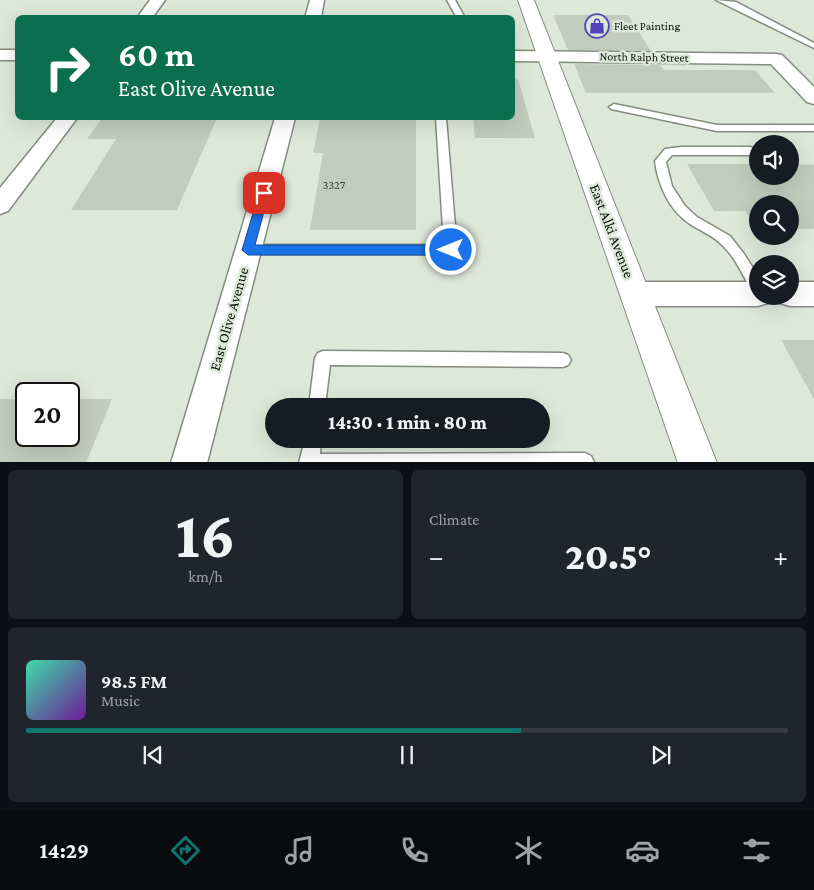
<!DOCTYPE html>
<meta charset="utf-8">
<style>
:root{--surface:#171b24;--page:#20242c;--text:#f1f3f6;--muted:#9ea1a6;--line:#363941;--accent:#0f766e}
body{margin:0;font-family:"Crimson Pro",serif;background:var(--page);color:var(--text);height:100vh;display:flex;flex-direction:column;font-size:19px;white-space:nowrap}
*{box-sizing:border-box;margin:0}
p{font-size:16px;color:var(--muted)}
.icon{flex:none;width:28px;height:28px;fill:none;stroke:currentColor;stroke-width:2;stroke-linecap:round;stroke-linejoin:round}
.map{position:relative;height:462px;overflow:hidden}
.panel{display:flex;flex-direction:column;gap:8px;padding:8px;background:#0d0f14;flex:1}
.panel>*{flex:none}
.banner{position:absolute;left:15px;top:15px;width:500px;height:105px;border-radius:8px;box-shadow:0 5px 20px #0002;background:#0b6e4f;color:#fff;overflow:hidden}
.fabs{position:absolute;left:749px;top:135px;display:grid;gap:10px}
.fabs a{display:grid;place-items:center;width:50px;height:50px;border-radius:50%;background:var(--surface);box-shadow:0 5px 20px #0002;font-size:25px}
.speed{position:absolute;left:15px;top:382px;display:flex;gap:10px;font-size:25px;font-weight:700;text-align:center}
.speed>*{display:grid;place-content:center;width:65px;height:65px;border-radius:50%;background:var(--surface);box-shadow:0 5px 20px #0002;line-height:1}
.speed .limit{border:2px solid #111;border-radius:8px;background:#fff;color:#111}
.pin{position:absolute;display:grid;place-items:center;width:42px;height:42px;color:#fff;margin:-21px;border-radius:10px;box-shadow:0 2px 8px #0006}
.me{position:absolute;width:55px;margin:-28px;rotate:270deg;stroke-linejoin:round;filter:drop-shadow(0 0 4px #0008)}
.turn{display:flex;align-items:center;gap:18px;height:105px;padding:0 20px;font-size:22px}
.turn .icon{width:65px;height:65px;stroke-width:2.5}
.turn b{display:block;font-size:35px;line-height:42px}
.big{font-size:38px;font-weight:800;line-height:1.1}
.panel .card{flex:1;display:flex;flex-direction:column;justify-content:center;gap:8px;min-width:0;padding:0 18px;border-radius:8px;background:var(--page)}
.panel .dial{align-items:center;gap:0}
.dial b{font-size:65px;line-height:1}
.song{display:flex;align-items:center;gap:15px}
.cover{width:60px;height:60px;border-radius:8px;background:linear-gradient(135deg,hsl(160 70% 55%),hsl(280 70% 35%))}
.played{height:5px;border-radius:2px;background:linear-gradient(90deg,var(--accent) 65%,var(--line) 65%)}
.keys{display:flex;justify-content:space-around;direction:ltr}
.heat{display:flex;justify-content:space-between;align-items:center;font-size:28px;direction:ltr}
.panel .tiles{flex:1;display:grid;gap:8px;grid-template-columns:1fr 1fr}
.card:last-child{grid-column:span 2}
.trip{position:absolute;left:265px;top:398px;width:285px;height:50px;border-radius:25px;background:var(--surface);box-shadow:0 5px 20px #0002;font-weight:800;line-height:50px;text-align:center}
.tab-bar{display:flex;height:80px;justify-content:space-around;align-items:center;background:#090b0e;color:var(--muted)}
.tab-bar .icon{width:35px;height:35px}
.tab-bar .selected{color:var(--accent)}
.tab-bar b{font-size:22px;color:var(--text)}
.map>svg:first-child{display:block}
.building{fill:#c2ccbd}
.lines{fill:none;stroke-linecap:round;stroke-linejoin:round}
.service-casing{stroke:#838c7e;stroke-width:3}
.minor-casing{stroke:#838c7e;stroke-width:3}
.tertiary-casing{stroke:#838c7e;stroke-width:2}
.service{fill:#fff;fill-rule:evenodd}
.minor{fill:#fff;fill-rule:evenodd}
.tertiary{fill:#fff;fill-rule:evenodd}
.route{fill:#1a73e8;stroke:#114b97}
.labels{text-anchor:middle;stroke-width:5;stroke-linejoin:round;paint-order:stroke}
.far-poi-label{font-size:12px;fill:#0d100b;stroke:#dee8d9;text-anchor:start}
.far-street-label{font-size:12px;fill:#0d100b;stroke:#dee8d9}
.number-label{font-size:12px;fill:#3a3f38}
.street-label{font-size:15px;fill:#0d100b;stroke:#dee8d9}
</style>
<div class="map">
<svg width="814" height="463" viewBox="0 0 814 463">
<rect width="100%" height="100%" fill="#dee8d9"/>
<!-- building -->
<g class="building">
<polygon points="553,15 628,15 651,51 568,50"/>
<polygon points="574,64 660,65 664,70 755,70 775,93 586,93"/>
<polygon points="518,79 535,138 475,138 473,118 512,118 512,80"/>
<polygon points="102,118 217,118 177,210 71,210 116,139 87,139"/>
<polygon points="320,118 416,118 416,230 310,230 323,153 313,153"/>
<polygon points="687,164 758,164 758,176 790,176 790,164 814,165 814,229 790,229 790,204 758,204 758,217 756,215 747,215 745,211 714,211"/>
<polygon points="781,340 814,340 814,399"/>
<polygon points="0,399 26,399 26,436 69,436 69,399 112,399 86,463 0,463"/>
</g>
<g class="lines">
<!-- service casing -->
<g class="service-casing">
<g id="service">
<polygon points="447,0 455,0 465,18 457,18"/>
<polygon points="716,0 736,2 814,43 814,48"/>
<polygon points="614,104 717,125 814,125 814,131 717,131 611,109 609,107"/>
<polygon points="436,118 446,118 457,250 456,254 243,254 242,250 243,246 248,245 444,245"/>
<path d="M 681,147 L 751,147 L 756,151 L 751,155 L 672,155 L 666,162 L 672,186 L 685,206 L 697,217 L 730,236 L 744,254 L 758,276 L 758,296 L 753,294 C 744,277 736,258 722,245 C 713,235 700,231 690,224 C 669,210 658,185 655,161 L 665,149 Z"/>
<polygon points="323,351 563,353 568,355 571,360 568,365 563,367 330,365 325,406 309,406 315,358 318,353"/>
<polygon points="305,439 321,439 320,454 585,453 591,456 594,462 299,463"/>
</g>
</g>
<!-- minor casing -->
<g class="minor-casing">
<g id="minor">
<polygon points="150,0 165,0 152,18 137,18"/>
<polygon points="310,0 324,0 321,18 305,18"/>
<rect x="0" y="50" width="18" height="10"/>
<polygon points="512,51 776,54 782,55 814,87 814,104 807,102 771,64 512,61"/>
<polygon points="57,118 77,118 8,211 0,214 0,188"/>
<polygon points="275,118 295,118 207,463 171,463"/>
<polygon points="636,282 758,282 758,296 771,296 768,303 758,306 636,306 626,303 622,294 626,285"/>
<polygon points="790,282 814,282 814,306 790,306 780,303 777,296 790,296"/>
</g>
</g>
<!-- tertiary casing -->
<g class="tertiary-casing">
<polygon id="tertiary" points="518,0 534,0 717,463 678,463"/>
</g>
<!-- service -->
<use href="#service" class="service"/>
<!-- minor -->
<use href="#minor" class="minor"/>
<!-- tertiary -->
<use href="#tertiary" class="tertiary"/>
</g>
<!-- route -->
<polygon class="route" points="264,189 269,193 255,245 451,245 457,250 451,255 248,255 242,250 259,193"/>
<!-- icons -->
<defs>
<g id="shop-ring" transform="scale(1.25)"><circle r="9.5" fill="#dee8d9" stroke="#5643bb" stroke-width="1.5"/><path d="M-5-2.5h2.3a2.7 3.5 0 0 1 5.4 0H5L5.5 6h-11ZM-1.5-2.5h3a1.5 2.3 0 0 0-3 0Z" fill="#5643bb"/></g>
</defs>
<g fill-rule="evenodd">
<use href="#shop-ring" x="597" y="26"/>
</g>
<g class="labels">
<!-- far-poi labels -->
<g class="far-poi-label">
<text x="614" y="30">Fleet Painting</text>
</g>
<!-- far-street labels -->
<g class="far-street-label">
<text transform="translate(644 57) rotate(1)" y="4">North Ralph Street</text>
</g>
<!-- number labels -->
<g class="number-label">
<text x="334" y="189">3327</text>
</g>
<!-- street labels -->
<g class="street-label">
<text transform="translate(612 231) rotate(69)" y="5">East Alki Avenue</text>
<text transform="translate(229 319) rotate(-74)" y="5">East Olive Avenue</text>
</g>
</g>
</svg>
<div class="fabs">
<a><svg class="icon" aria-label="sound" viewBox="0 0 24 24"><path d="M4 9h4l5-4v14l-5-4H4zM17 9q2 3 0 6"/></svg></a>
<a><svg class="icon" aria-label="search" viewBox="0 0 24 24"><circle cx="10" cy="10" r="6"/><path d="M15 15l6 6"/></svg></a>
<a><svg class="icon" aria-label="layers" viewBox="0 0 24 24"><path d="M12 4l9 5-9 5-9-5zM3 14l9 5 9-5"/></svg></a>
</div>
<div class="speed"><div class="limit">20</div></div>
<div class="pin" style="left:264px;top:193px;background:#d93025"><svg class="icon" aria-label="arrive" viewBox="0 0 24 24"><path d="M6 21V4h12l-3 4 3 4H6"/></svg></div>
<svg class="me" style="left:451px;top:250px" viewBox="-20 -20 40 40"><circle r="17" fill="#1a73e8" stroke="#fff" stroke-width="3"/><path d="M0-11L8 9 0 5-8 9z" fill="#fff"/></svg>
<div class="trip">14:30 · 1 min · 80 m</div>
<div class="banner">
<div class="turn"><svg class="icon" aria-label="right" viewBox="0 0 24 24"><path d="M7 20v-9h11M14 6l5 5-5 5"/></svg><div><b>60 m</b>East Olive Avenue</div></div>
</div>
</div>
<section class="panel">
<div class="tiles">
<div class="card dial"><b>16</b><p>km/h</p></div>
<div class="card"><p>Climate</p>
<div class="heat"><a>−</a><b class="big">20.5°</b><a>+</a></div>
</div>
<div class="card">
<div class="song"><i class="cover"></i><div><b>98.5 FM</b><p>Music</p></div></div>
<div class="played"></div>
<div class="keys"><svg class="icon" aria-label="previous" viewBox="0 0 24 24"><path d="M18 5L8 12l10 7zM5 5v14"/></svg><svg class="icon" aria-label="pause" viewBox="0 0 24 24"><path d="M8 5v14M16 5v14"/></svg><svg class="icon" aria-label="next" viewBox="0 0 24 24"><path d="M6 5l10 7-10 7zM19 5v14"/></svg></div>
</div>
</div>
</section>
<nav class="tab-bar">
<b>14:29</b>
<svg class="icon selected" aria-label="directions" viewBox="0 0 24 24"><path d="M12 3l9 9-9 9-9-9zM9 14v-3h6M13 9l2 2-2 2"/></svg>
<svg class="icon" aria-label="music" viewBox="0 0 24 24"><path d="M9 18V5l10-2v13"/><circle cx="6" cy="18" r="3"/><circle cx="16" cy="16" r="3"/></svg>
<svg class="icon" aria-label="phone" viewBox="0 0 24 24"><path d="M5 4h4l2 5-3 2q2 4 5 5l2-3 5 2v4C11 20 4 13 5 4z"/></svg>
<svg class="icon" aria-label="climate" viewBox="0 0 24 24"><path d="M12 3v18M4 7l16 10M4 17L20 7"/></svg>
<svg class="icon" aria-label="car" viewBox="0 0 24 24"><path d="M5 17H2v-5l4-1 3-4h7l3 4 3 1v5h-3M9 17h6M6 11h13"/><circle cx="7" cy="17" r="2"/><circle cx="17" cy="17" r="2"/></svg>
<svg class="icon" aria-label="filters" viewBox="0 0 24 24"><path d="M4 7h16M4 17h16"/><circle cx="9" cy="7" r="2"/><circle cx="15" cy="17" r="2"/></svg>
</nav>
